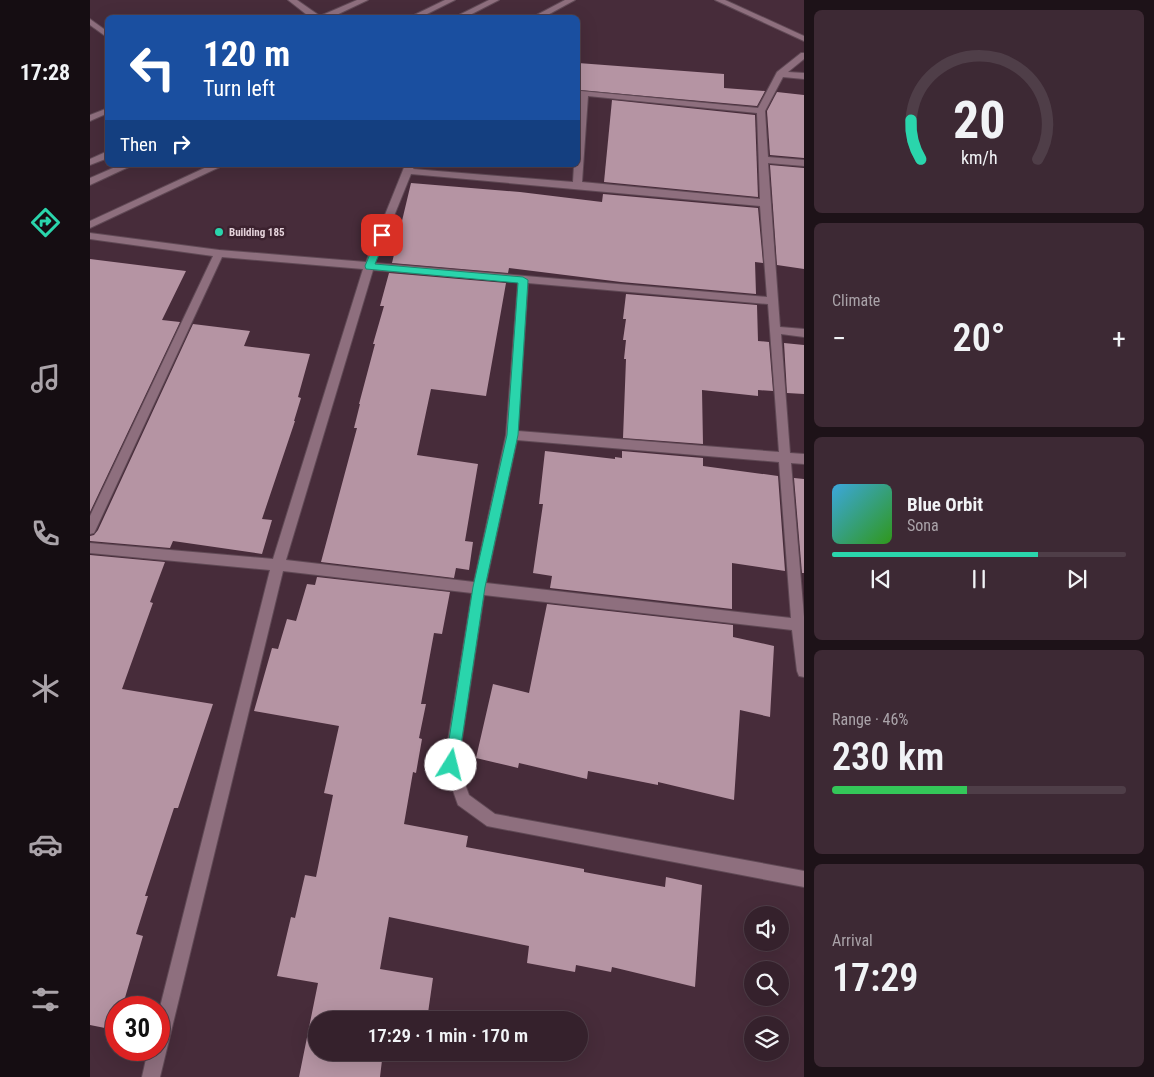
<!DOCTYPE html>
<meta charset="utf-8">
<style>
:root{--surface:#35212c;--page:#3d2934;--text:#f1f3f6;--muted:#aaa3a9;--line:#4f3e48;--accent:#2ad5ac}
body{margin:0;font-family:"Roboto Condensed",sans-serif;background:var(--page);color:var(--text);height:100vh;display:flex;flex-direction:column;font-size:19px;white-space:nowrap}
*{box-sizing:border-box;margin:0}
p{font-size:16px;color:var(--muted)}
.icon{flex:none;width:28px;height:28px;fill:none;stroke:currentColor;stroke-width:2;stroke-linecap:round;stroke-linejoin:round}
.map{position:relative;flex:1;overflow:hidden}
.panel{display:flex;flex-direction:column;gap:10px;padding:10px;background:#1d1218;width:350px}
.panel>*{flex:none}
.guide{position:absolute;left:15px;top:15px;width:475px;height:152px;border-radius:8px;box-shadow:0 5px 20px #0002,0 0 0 1px var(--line);background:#1a4fa0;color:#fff;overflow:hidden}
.tools{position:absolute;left:654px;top:906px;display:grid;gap:10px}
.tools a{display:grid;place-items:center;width:45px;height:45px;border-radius:50%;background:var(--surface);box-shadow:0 5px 20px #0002,0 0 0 1px var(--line);font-size:25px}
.speed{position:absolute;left:15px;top:996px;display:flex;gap:10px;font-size:25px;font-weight:700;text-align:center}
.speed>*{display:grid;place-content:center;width:65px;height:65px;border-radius:50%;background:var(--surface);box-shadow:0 5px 20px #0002,0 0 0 1px var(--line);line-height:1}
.speed .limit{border:8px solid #d22;background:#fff;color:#111}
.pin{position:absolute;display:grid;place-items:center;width:42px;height:42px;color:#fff;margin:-21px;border-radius:10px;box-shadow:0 2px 8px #0006}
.me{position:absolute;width:55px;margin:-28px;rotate:9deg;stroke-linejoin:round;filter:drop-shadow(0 0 4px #0008)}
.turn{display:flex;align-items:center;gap:18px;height:105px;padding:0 15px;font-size:22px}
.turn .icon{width:65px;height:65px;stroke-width:2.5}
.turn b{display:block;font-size:35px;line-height:42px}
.then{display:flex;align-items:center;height:48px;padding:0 15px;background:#0003;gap:10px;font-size:19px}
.big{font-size:38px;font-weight:600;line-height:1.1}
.panel .widget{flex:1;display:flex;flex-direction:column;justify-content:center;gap:8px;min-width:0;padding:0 18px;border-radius:8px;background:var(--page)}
.panel .dial{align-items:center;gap:0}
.dial svg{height:130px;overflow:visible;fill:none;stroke:var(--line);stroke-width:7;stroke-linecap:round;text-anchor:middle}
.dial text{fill:var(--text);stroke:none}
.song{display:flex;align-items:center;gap:15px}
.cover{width:60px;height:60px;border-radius:8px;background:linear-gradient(135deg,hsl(200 70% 55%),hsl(110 70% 35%))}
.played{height:5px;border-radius:2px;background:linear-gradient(90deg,var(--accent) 70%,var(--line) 70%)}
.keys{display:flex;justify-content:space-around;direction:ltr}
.heat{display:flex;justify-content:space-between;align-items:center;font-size:28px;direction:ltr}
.charge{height:8px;border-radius:4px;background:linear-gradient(90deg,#34c759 46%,var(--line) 0)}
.trip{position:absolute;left:218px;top:1011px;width:280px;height:50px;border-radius:25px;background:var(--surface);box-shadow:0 5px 20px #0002,0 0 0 1px var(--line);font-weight:600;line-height:50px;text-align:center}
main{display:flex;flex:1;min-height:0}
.menu{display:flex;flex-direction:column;width:90px;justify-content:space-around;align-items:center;background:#150d12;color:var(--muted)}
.menu .icon{width:35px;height:35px}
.menu .current{color:var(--accent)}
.menu b{font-size:22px;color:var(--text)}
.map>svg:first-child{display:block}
.building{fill:#b594a3}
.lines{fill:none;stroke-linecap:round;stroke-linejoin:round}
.minor-casing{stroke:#604955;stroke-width:2}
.secondary-casing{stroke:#604955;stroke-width:2}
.minor{fill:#8e6f7e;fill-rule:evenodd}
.secondary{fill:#8e6f7e;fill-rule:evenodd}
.route{fill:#2ad5ac;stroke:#1b8a70}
.poi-dot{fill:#2ad5ac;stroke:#3c222f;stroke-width:2}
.labels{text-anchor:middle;stroke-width:5;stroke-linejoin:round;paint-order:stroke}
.far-poi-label{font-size:11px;font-weight:bold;fill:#e5d3db;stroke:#3c222f;text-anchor:start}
</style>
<main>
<nav class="menu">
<b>17:28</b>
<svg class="icon current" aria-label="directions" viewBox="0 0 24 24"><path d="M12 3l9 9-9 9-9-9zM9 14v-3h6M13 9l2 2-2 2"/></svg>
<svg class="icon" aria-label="music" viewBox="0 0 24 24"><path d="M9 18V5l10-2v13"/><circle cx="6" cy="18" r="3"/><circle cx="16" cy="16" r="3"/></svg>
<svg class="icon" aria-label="phone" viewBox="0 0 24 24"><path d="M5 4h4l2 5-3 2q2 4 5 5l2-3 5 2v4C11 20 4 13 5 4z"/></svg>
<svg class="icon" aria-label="climate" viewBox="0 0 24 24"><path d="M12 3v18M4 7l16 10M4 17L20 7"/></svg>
<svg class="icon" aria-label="car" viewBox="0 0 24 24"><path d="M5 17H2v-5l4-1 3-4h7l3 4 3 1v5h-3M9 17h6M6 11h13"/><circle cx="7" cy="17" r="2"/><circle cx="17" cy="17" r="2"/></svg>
<svg class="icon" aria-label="filters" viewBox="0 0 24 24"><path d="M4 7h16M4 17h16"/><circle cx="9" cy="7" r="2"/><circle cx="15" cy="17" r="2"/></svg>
</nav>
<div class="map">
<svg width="714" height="1077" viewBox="0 0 714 1077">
<rect width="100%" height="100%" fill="#472c3a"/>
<!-- building -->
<g class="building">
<polygon points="488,63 634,74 634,88 675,91 667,106 488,90"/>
<polygon points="687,92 714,95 714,158 680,155 677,111"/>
<polygon points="522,100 665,115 668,197 514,182"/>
<polygon points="680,165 714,168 714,269 687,265"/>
<polygon points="321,183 430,192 512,202 513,194 668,208 673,263 665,262 666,294 531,282 419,268 418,273 302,263"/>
<polygon points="0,259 96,271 72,320 90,322 0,512"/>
<polygon points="299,273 416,283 396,396 341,389 327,455 388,464 375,541 383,542 379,570 366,568 364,578 231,562 267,428 264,428 270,404 269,404 285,344 283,344 294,306 290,306"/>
<polygon points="536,294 667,305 668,341 679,342 683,391 668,390 668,396 612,390 613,444 533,438 536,359 534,359 536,340 533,340 536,319 533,319"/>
<polygon points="103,324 160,331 154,346 220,354 208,397 211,398 204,421 205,421 172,519 182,520 172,554 83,541 80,548 0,541 0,536 4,535 8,530"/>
<polygon points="694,343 714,345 714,394 697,393"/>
<polygon points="455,451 525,459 525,457 532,458 532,451 613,458 613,466 688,476 695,571 642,563 642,609 460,588 462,576 443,573 453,504 449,504"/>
<polygon points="704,478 714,479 714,573 712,573"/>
<polygon points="0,555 75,562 60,602 63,603 32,689 123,704 88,808 84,808 55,896 58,896 46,934 53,936 32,1008 26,1008 25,1030 0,1025"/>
<polygon points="227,577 360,592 352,634 344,633 331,704 336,704 329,738 332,739 326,773 323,772 314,824 378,836 376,847 494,869 494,872 575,887 576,877 612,885 605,987 522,967 521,972 486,965 485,972 437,963 439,946 299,917 290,969 343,978 337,1020 226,1020 226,1052 293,1052 290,1077 209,1077 228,983 187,976 201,917 205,918 215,875 226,877 243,795 234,793 249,726 164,711 182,648 188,649 197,619 206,621 217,584 225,585"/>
<polygon points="457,604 643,625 643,637 684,646 680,717 650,710 644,800 568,782 568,785 498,771 497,779 429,763 428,768 386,758 403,684 439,693"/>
</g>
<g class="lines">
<!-- minor casing -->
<g class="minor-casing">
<g id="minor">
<polygon points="198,0 207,0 230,16 267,0 278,0 240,18 221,18"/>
<polygon points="475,0 485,0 452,18 441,18"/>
<polygon points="625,0 635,0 714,36 714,41"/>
<polygon points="0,19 18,32 18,38 0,25"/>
<path d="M 711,53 L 714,53 L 714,59 L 698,72 L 714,73 L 714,79 L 693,77 L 675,111 L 678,157 L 714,160 L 714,166 L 678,163 L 690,327 L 714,329 L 714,337 L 691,334 L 700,453 L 714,454 L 714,464 L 701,463 L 714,617 L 714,677 L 709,676 L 707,671 L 702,630 L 394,595 L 368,765 L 379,795 L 405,814 L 714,871 L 714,887 L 397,826 L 368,805 L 354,765 L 382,593 L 193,571 L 70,1077 L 52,1077 L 58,1050 L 69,1050 L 69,1011 L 180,570 L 0,553 L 0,543 L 183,559 L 273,269 L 132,257 L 6,529 L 4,533 L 0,534 L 0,516 L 123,256 L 0,239 L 0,233 L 129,250 L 276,262 L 315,165 L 325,165 L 323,169 L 483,182 L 484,165 L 488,165 L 488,121 L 491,91 L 668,108 L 687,72 ZM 498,96 L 667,113 L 670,199 L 492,182 ZM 321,174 L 670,206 L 677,297 L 285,263 ZM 283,270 L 428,282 L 416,435 L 384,582 L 196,560 ZM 438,283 L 678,304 L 689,452 L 428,431 ZM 427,440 L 689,462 L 701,618 L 396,583 Z"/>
<polygon points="18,108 18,113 0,121 0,115"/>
<polygon points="121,165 134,165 0,228 0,221"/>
</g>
</g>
<!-- secondary casing -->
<g class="secondary-casing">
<g id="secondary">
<polygon points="355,0 365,0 329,18 318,18"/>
<polygon points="399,0 409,0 374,18 363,18"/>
<polygon points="18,151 18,158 0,165 0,159"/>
<polygon points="30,165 43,165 0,185 0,178"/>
</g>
</g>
<!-- minor -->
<use href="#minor" class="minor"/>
<!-- secondary -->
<use href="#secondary" class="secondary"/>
</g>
<!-- route -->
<polygon class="route" points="292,232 297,235 285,264 433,277 438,280 428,435 395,587 368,765 366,770 361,772 356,770 355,765 383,587 417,435 428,283 276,269 275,266 288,235"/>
<!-- markers -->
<circle class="poi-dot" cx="129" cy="232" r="5"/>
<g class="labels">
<!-- far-poi labels -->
<g class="far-poi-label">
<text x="139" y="236">Building 185</text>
</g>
</g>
</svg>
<div class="tools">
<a><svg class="icon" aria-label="sound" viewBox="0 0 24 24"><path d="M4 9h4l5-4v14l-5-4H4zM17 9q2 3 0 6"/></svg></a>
<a><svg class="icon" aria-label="search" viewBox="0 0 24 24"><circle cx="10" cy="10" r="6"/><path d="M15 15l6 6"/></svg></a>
<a><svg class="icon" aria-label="layers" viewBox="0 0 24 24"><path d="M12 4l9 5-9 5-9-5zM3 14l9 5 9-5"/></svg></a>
</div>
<div class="speed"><div class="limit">30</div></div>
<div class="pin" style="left:292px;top:235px;background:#d93025"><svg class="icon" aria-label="arrive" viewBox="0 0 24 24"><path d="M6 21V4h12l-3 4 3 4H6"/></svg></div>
<svg class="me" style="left:361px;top:765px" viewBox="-20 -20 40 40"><circle r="19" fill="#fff"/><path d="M0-13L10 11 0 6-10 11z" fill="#2ad5ac"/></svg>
<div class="trip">17:29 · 1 min · 170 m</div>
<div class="guide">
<div class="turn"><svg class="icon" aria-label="left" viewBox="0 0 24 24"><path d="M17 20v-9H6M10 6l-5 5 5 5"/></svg><div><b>120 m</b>Turn left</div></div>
<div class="then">Then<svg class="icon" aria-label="right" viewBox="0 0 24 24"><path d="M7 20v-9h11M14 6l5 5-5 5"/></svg></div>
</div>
</div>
<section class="panel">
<div class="widget dial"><svg viewBox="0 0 100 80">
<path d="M14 69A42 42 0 1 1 86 69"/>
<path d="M14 69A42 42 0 0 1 8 45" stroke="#2ad5ac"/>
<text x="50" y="56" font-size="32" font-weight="700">20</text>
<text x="50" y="72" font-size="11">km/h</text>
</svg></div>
<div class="widget"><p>Climate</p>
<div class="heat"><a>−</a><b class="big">20°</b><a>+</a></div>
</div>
<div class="widget">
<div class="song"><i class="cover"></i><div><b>Blue Orbit</b><p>Sona</p></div></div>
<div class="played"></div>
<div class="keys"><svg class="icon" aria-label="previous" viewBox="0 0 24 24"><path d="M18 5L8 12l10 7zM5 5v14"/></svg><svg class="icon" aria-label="pause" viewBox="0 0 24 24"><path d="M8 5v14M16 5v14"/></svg><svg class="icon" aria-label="next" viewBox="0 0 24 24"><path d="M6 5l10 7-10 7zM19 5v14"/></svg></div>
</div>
<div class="widget"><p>Range · 46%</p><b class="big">230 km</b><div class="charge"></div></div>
<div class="widget"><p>Arrival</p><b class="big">17:29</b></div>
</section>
</main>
